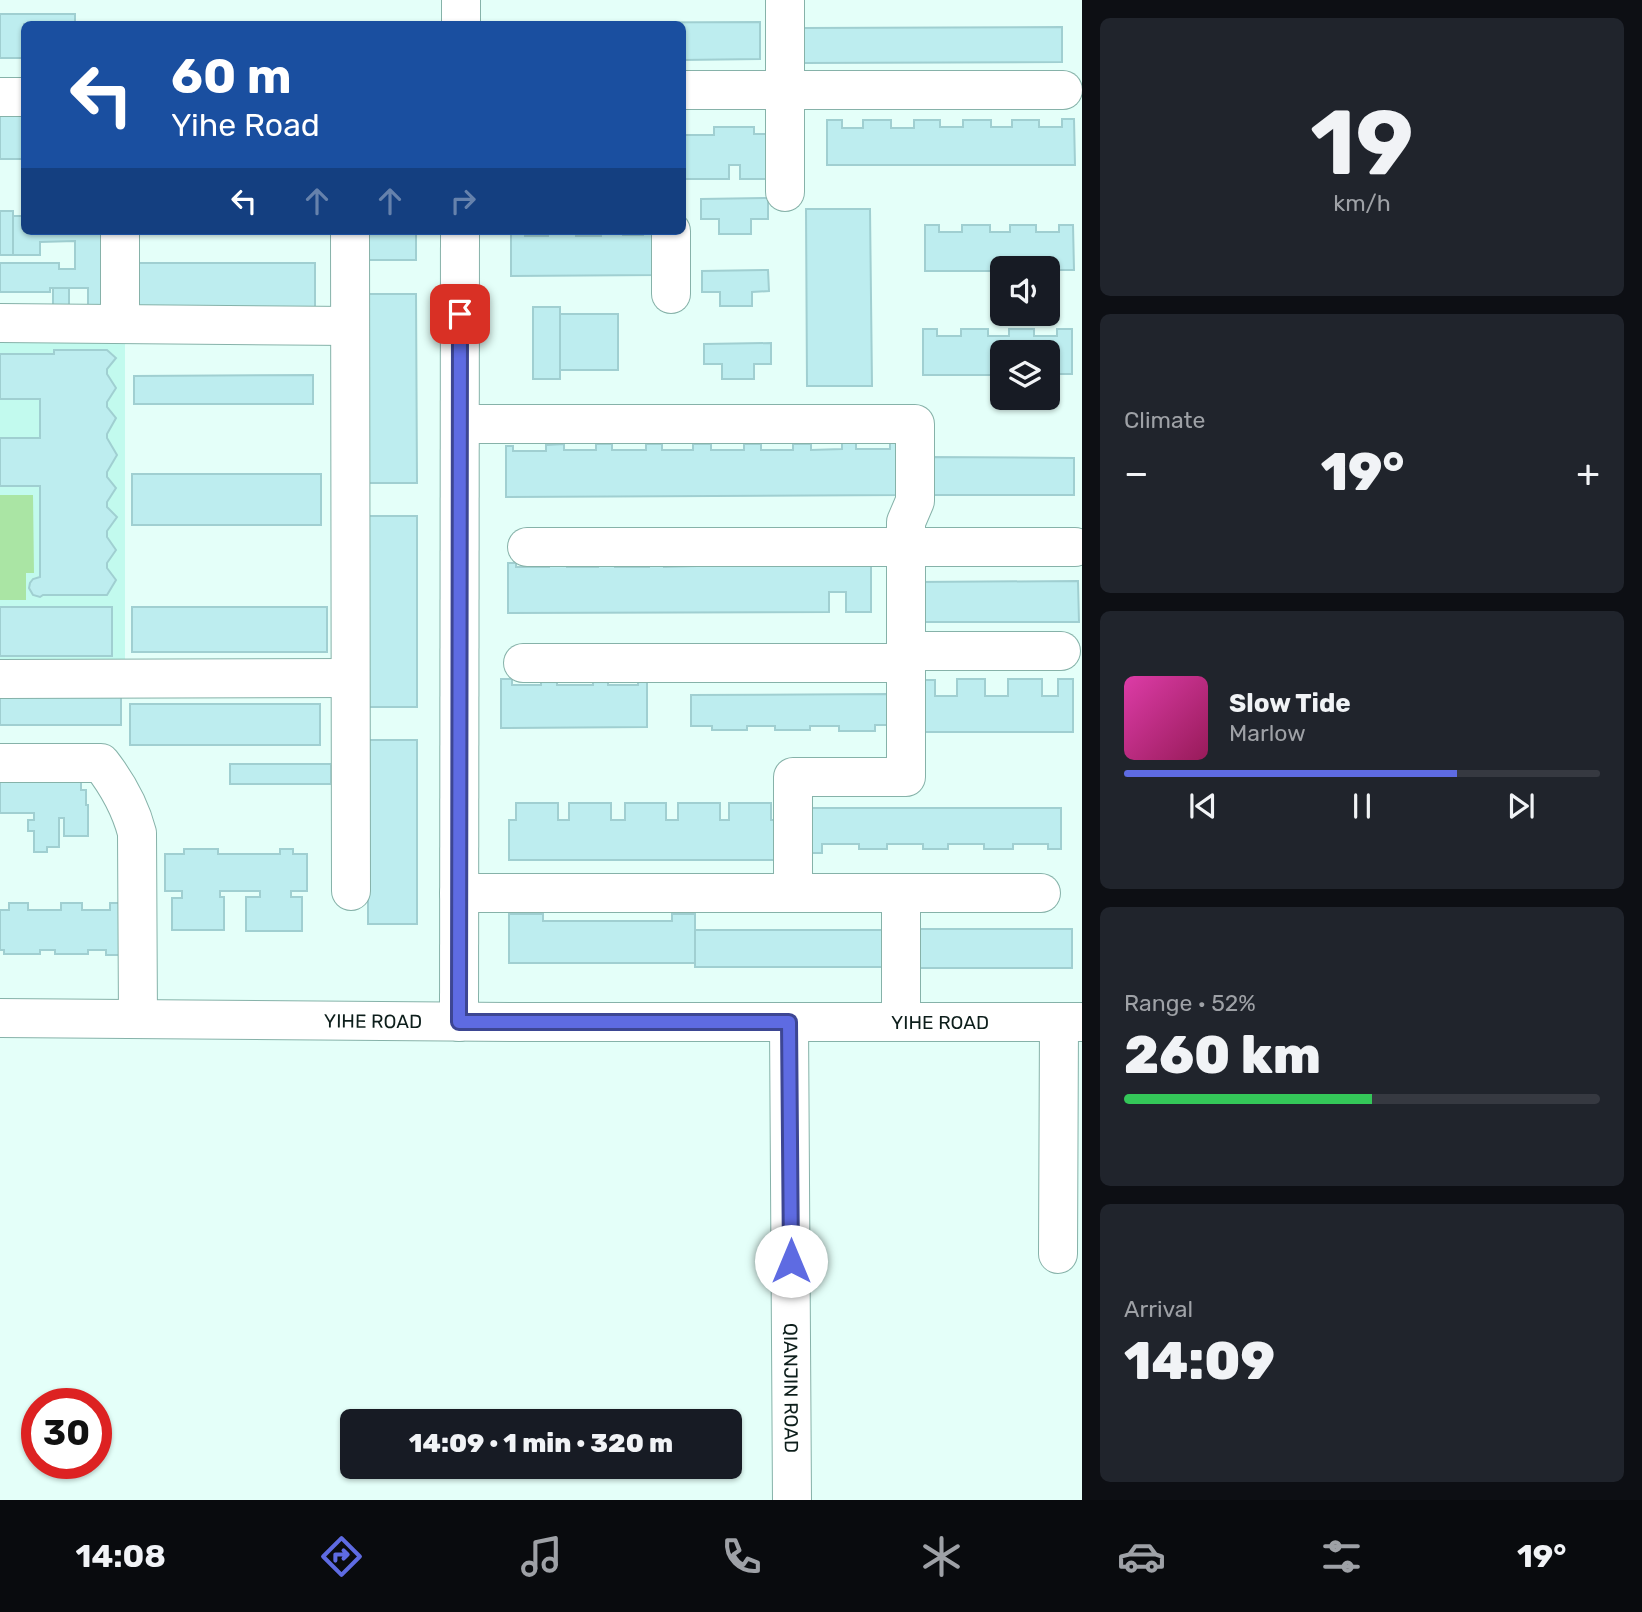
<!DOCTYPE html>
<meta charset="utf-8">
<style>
:root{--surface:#171b24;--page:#20242c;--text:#f1f3f6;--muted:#9ea1a6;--line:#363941;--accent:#5e6be2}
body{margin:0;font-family:Rubik,sans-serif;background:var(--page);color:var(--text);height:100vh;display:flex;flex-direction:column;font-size:26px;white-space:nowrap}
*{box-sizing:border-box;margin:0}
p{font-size:23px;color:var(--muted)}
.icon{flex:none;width:38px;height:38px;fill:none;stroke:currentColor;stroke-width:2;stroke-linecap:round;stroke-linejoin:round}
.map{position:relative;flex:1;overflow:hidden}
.panel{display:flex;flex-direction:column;gap:18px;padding:18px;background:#0d0f14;width:560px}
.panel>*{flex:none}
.banner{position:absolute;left:21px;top:21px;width:665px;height:214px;border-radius:10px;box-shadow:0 2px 5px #0004;background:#1a4fa0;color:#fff;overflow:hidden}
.tools{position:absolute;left:990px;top:256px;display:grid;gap:14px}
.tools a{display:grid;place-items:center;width:70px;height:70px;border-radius:10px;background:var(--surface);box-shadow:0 2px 5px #0004;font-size:35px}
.speed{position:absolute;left:21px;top:1388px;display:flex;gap:14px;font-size:35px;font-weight:700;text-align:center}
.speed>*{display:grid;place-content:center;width:91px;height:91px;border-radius:50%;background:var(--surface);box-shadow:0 2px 5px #0004;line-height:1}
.speed .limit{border:10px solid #d22;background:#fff;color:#111}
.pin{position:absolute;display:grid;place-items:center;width:60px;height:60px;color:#fff;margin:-30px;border-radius:14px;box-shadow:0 4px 10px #0006}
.me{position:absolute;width:77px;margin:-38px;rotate:0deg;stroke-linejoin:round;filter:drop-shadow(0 0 5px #0008)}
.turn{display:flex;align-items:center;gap:24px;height:147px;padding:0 35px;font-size:32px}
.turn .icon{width:91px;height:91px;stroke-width:2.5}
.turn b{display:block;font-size:49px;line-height:60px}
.lanes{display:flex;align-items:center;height:66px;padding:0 35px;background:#0003;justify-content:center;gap:35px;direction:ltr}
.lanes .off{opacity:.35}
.big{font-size:52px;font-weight:800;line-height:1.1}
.panel .widget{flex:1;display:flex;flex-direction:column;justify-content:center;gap:10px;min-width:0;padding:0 24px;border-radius:10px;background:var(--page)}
.panel .dial{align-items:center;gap:0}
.dial b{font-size:91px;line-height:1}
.song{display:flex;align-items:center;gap:21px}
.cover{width:84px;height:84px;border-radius:10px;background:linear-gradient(135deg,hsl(320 70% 55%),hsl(330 70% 35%))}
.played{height:7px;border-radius:4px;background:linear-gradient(90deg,var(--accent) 70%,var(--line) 70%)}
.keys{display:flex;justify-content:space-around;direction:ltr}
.heat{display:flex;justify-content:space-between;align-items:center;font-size:38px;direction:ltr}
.charge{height:10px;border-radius:5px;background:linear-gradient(90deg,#34c759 52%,var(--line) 0)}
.trip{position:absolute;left:340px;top:1409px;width:402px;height:70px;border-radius:10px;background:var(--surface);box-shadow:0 2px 5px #0004;font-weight:800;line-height:70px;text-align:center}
.menu{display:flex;height:112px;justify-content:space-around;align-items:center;background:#090b0e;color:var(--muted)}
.menu .icon{width:49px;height:49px}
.menu .selected{color:var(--accent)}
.menu b{font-size:32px;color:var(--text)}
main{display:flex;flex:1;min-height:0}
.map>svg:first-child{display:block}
.built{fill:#c2faee}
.green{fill:#aae5a4}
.building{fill:#bdedef;stroke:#a0cfd1;stroke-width:2}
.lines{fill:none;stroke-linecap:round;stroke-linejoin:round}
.minor-casing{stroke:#86b2a9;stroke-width:40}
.minor{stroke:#fff;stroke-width:38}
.route-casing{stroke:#3d4693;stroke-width:18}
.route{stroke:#5e6be2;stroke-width:12}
.labels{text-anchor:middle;stroke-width:6;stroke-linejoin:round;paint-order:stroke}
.street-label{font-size:19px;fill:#0d1e1b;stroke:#fff}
</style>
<main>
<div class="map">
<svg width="1082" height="1500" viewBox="0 0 1082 1500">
<rect width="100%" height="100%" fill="#e4fff9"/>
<!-- built -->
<rect class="built" x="0" y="341" width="125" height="320"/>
<!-- green -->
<polygon class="green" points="0,495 33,495 34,573 26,573 26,600 0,600"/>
<!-- building -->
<g class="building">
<polygon points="0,14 75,14 75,24 24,24 24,58 0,58"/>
<polygon points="760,22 760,59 682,60 682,24 504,24 504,23"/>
<rect x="111" y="23" width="251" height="1"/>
<polygon points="1062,27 1062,62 804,63 804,28"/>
<rect x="0" y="116" width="24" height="43"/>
<polygon points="1062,119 1074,119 1075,165 827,165 827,120 842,120 842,128 863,128 863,120 891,120 891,128 914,128 914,120 940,120 940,127 963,127 963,120 991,120 991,127 1012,127 1012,120 1039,120 1039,127 1062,127"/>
<polygon points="714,127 754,127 754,134 767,134 768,179 740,179 740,165 729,165 729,179 682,179 682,135 714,135"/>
<polygon points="768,198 768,219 751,219 751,234 719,234 719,219 701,219 701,199"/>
<polygon points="806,209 870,209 872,386 807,386"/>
<rect x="0" y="211" width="13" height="44"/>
<polygon points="13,216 24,216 24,231 103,231 104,314 88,314 88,288 50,288 50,292 0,292 0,263 59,263 59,269 75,269 75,241 40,242 40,255 13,255"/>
<polygon points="925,225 939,225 939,232 962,232 962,225 990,225 990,232 1010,232 1010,225 1036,225 1036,232 1059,232 1059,225 1073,225 1074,270 1048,270 1048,268 1003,268 1003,271 925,271"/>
<rect x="367" y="231" width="49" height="29"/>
<polygon points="511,231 525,231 525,236 548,236 548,231 576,231 576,236 601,236 601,231 623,231 623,235 643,235 643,231 658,231 658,275 511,276"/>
<rect x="129" y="263" width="186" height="44"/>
<polygon points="768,270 769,291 752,292 752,306 720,306 720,292 702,292 702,271"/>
<rect x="53" y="288" width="16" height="29"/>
<polygon points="367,294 416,294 417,483 367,483"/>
<rect x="533" y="307" width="27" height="72"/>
<rect x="560" y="314" width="58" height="56"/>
<polygon points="923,329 937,329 937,336 961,336 961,329 988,329 988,336 1009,336 1009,329 1034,329 1034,336 1057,336 1057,329 1072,329 1072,374 1048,374 1048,352 1003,352 1003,375 923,375"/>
<polygon points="771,343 771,364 754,364 754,379 722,379 722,364 704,364 704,344"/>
<polygon points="54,350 107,350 116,358 107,369 107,374 116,388 107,402 107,407 116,418 107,434 107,438 117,455 107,472 107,477 116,488 107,502 107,507 117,517 107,531 107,537 116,550 107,563 107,568 116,580 107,595 43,595 40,597 33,595 29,588 30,583 33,579 40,577 40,486 0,486 0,438 40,438 40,399 0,399 0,354 54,354"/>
<polygon points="313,375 313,404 134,404 134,376"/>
<polygon points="842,443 856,443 856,449 890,449 890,443 900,443 900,495 506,497 506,446 513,446 513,451 546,451 546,445 564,444 564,450 596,450 596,444 612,444 612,450 646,450 646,444 662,444 662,450 693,450 693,444 711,444 711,450 744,450 744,444 761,444 761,450 793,450 793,444 811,444 811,450 842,449"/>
<polygon points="928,457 1074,458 1074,495 928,495"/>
<rect x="132" y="474" width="189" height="51"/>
<polygon points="367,516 417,516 417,707 368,707"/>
<polygon points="696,560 713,560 714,566 747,566 747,560 764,560 764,566 796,566 796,560 804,560 804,566 817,566 817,560 871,566 871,612 846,612 846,592 829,592 829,612 508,613 508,563 516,563 516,567 549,567 549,561 567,561 567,567 598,567 598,561 615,561 615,567 649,567 649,561 664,561 664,567 696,566"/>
<polygon points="1078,581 1079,622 916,622 916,582"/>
<rect x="0" y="607" width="112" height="49"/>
<rect x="132" y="607" width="195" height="45"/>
<polygon points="541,678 557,678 557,685 593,685 593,678 608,678 608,685 638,685 638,678 647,678 647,727 501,728 501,679 512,679 512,685 541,685"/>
<polygon points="957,679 985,679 985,696 1008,696 1008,679 1042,679 1042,696 1058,696 1058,679 1073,679 1073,732 915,732 915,680 935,680 935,696 957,696"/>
<polygon points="888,694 888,725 875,725 875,731 839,731 839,726 810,726 810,730 775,730 775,726 747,726 747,730 712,730 712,726 691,726 691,695"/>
<rect x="0" y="697" width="121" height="28"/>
<rect x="130" y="704" width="190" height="41"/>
<rect x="368" y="740" width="49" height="184"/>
<rect x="230" y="764" width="101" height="20"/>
<polygon points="0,782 81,782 81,790 86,790 86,805 88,805 88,836 64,836 64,818 59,818 59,847 47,847 47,852 34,852 34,831 28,831 28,820 34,820 34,813 0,813"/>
<polygon points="516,803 558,803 558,820 569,820 569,803 611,803 611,820 625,820 625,803 666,803 666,820 678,820 678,803 720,803 720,820 729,820 729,803 771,803 771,820 779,820 779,860 509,860 509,820 516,820"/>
<polygon points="807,808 1061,808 1061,849 1048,849 1048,844 1013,844 1013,849 984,849 984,844 948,844 948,849 923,849 923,844 887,844 887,849 859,849 859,844 822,844 822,853 807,853"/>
<polygon points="184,849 218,849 218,854 280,854 280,849 293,849 293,854 307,854 307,891 291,891 291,897 302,897 302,931 246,931 246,897 260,897 260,891 220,891 220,897 224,897 224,930 172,930 172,898 182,898 182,891 165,891 165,854 184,854"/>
<polygon points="9,903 28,903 28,910 61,910 61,903 82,903 82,910 110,910 110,903 123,903 123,955 106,955 106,950 88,950 88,954 55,954 55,950 40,950 40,954 4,954 4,950 0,950 0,910 9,910"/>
<polygon points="509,914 543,914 543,921 672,921 672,914 695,914 695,963 509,963"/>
<rect x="913" y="929" width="159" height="39"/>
<rect x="695" y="930" width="197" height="37"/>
</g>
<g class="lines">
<!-- minor casing -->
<g class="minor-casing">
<g id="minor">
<polyline points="461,24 461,0"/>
<polyline points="682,90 1063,90"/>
<polyline points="0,97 24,97"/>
<polyline points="785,192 785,0"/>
<polyline points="120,231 120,324"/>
<polyline points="350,231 351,891"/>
<polyline points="671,231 671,294"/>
<polyline points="0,323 350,326"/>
<polyline points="460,424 915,424 915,501 906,522 906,777 793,777 793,893"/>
<polyline points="527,547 1075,547"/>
<polyline points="906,651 1061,651"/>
<polyline points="523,663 906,663"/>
<polyline points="0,679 350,678"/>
<path d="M 0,763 L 101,763 C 118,785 130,806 137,833 L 138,1019"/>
<polyline points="459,893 1041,893"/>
<polyline points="901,893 901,1022"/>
<path id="s1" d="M 0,1018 L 523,1022 L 1082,1022"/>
<polyline points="459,1022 460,231"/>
<path id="s2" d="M 789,1022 L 792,1500"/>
<polyline points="1058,1254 1059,1022"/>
</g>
</g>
<!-- minor -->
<use href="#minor" class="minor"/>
</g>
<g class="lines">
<!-- route casing -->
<g class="route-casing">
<polyline id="route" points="460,314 459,1022 789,1022 791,1261"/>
</g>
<!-- route -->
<use href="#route" class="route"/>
</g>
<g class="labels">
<!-- street labels -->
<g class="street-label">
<text dy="7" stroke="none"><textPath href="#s1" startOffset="373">YIHE ROAD</textPath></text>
<text dy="7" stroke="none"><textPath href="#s1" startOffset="940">YIHE ROAD</textPath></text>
<text dy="7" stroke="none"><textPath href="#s2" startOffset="366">QIANJIN ROAD</textPath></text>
</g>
</g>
</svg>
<div class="tools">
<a><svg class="icon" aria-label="sound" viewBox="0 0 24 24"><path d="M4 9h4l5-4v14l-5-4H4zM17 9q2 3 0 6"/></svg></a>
<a><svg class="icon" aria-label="layers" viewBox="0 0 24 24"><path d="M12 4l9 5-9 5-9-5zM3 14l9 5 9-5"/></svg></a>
</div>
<div class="speed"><div class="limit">30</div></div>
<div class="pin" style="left:460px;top:314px;background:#d93025"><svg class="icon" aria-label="arrive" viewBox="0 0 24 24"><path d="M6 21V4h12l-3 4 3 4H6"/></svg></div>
<svg class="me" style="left:791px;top:1261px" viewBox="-20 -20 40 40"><circle r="19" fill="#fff"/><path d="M0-13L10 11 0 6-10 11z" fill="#5e6be2"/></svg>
<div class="trip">14:09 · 1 min · 320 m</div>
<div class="banner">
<div class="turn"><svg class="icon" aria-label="left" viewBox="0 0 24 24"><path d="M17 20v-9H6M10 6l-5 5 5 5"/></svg><div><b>60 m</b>Yihe Road</div></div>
<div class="lanes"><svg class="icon" aria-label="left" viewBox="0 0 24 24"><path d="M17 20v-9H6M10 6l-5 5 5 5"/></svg><svg class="icon off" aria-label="ahead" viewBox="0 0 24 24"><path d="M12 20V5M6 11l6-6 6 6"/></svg><svg class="icon off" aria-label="ahead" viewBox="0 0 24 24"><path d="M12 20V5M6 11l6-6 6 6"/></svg><svg class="icon off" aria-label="right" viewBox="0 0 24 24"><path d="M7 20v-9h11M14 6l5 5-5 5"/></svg></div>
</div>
</div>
<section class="panel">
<div class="widget dial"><b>19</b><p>km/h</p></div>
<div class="widget"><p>Climate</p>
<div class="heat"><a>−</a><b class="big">19°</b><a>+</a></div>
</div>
<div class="widget">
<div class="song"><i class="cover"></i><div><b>Slow Tide</b><p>Marlow</p></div></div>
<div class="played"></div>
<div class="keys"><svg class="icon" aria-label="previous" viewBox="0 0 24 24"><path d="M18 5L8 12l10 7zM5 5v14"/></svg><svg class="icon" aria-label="pause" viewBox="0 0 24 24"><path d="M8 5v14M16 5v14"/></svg><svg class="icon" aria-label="next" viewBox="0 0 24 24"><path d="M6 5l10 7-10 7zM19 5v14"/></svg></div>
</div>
<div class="widget"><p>Range · 52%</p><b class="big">260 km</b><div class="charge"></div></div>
<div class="widget"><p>Arrival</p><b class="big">14:09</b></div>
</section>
</main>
<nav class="menu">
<b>14:08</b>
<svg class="icon selected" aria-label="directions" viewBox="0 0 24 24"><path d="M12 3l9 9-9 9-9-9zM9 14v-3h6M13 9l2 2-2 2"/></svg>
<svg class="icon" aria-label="music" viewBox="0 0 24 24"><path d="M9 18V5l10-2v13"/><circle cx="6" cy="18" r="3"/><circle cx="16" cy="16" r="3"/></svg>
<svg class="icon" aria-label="phone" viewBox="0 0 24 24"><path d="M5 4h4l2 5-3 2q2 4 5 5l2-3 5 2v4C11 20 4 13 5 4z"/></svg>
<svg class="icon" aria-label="climate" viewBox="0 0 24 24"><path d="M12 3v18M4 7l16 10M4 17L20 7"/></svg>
<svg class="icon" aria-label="car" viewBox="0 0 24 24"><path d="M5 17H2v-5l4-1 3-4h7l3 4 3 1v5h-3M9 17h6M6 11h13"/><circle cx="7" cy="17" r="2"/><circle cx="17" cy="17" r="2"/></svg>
<svg class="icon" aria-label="filters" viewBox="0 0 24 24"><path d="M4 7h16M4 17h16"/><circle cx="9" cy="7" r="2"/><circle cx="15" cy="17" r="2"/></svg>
<b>19°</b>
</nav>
